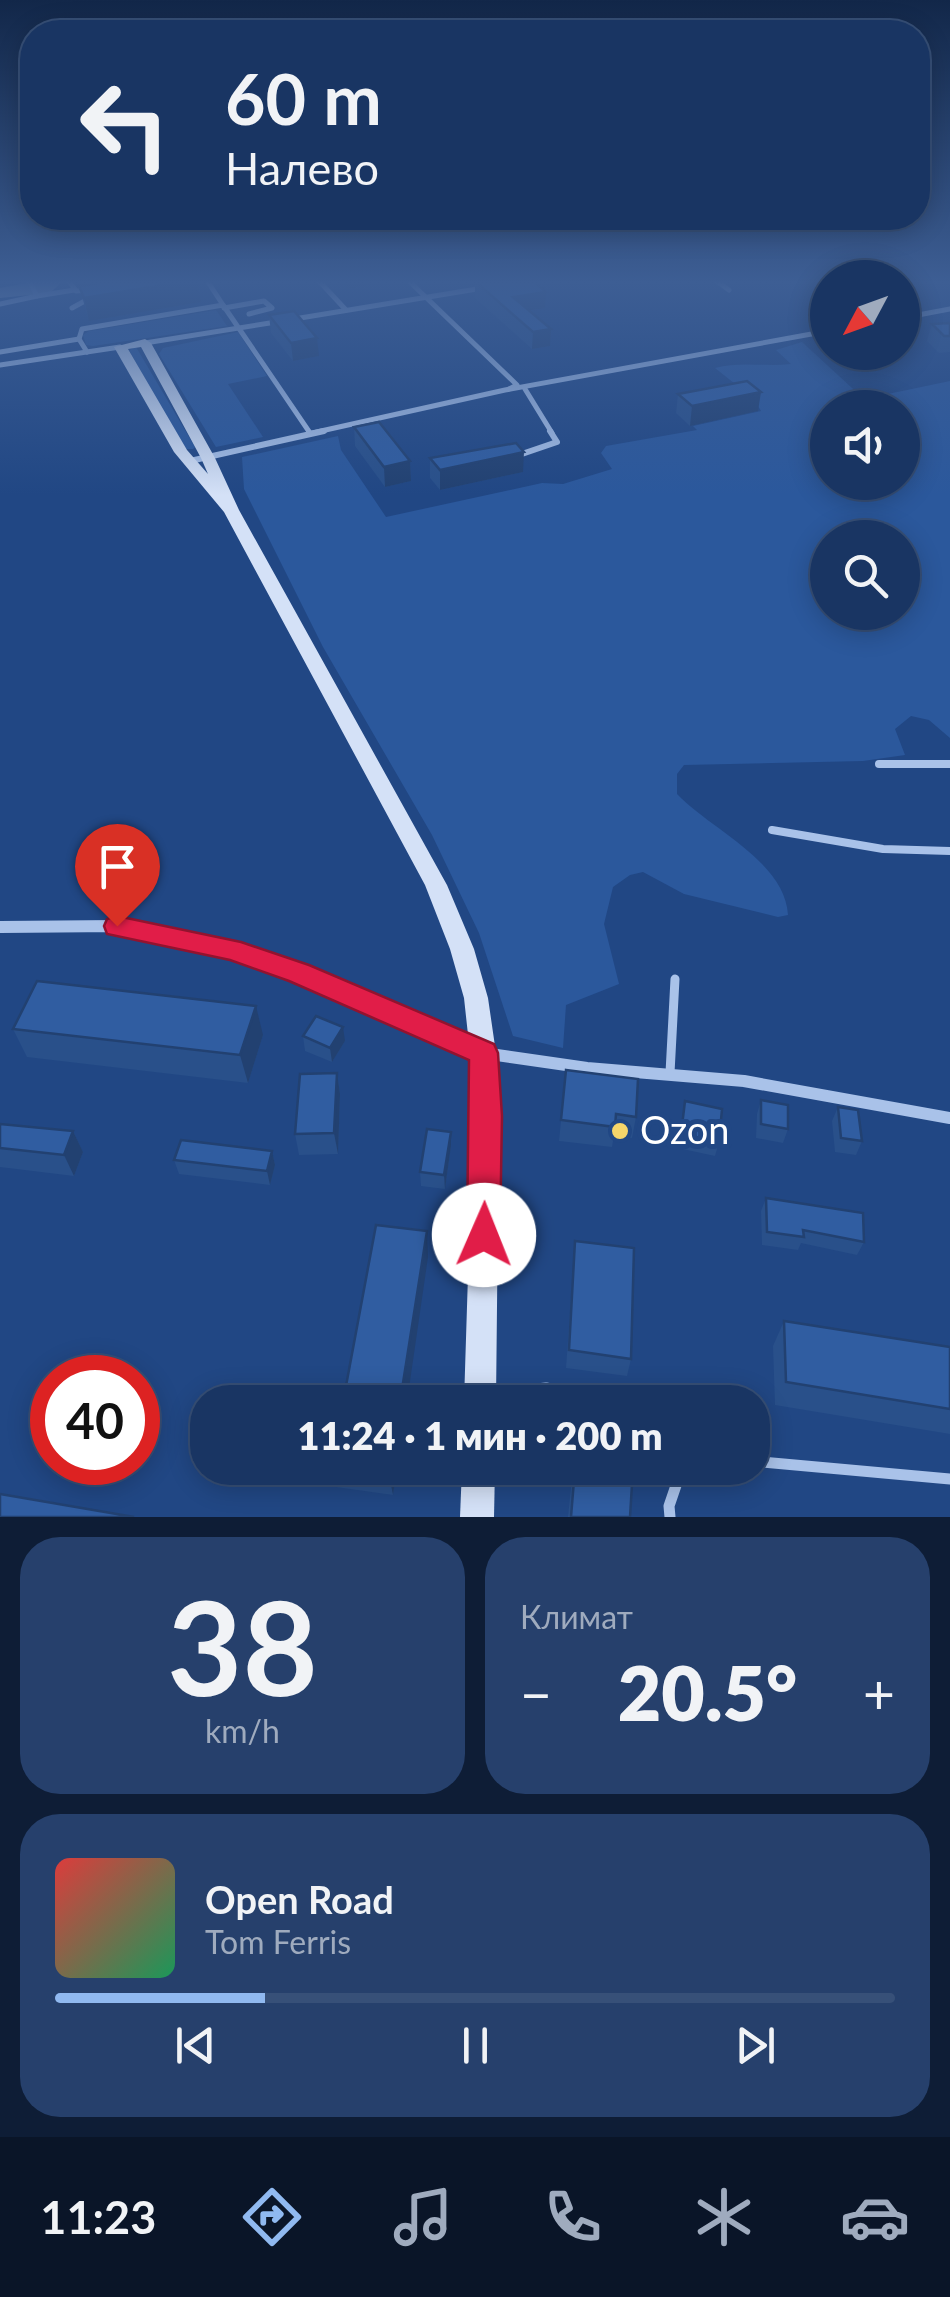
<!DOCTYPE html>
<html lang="ru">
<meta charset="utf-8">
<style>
:root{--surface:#193563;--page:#26406c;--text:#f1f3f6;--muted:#9fabbe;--line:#375078;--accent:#90b9f0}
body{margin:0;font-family:Lato,sans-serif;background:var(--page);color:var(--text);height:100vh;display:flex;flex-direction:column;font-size:38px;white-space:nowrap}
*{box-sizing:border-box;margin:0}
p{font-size:32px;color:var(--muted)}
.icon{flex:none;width:55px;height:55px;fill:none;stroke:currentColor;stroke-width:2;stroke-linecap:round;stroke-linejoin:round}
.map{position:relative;height:1517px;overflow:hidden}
.drawer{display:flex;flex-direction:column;gap:20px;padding:20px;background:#0e1d36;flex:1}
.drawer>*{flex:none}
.top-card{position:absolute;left:20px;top:20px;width:910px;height:210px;border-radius:40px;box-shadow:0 5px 25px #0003,0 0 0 2px var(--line);background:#193563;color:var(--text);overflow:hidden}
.needle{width:65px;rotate:229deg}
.tools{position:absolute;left:810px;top:260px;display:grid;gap:20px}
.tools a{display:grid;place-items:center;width:110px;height:110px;border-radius:50%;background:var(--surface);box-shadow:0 5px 25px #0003,0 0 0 2px var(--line);font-size:50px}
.speed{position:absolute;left:30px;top:1355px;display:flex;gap:20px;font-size:50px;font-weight:700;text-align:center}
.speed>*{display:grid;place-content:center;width:130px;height:130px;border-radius:50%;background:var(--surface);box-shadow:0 5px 25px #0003,0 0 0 2px var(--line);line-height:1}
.speed .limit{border:15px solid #d22;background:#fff;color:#111}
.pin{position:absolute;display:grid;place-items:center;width:85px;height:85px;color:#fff;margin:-102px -42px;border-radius:50% 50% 50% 0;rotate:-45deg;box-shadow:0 0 10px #0007}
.pin .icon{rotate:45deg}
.me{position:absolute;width:110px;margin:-55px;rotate:1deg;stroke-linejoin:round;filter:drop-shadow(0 0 8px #0008)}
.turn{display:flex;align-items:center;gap:35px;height:210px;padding:0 40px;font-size:45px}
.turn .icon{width:130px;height:130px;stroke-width:2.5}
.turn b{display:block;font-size:70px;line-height:85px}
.big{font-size:75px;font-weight:800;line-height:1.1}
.drawer .tile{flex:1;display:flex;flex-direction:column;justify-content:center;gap:15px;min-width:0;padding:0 35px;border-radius:40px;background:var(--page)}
.drawer .dial{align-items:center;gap:0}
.dial b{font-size:130px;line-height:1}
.song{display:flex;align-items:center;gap:30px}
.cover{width:120px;height:120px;border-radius:15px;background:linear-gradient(135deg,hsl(0 70% 55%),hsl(150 70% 35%))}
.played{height:10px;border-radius:5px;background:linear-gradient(90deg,var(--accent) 25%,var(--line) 25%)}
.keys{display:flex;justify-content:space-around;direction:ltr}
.heat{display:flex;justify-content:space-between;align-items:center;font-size:55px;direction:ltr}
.drawer .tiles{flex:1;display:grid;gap:20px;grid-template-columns:1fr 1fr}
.tile:last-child{grid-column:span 2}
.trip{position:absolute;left:190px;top:1385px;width:580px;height:100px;border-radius:40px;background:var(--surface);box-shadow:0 5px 25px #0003,0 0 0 2px var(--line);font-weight:800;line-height:100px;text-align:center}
.tab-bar{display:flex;height:160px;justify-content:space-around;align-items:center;background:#0a1528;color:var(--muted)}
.tab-bar .icon{width:70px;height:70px}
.tab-bar .selected{color:var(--accent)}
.tab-bar b{font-size:45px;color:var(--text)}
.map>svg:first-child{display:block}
.green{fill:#2b589c;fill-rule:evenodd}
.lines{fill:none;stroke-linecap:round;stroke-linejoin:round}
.taxiway{fill:#90a3c2;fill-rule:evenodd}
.lane-far4{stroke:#a9c2e9;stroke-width:5}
.lane-far3{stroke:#a9c2e9;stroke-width:6}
.lane-far2{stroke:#a9c2e9;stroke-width:8}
.lane-far1{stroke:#a9c2e9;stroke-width:9}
.lane{stroke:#a9c2e9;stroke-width:11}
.street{stroke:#a9c2e9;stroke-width:12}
.secondary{fill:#d4e1f7;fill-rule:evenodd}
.wall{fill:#29508a}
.shaded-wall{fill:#224171}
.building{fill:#305da1;stroke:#224171;stroke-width:2.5}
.route{fill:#e11d48;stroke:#92132f;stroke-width:2.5}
.poi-dot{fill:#f6d56a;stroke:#214784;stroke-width:4}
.labels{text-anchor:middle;stroke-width:10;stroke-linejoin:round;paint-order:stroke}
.near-poi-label{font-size:38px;fill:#fff;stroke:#214784;text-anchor:start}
</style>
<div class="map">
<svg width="950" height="1517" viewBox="0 0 950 1517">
<rect width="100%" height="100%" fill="#214784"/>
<!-- green -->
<g class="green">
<polygon points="216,310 227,326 93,346 86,345 83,335 89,331"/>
<polygon points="238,332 267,376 228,384 263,437 216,447 159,354 163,348"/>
<path d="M 802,342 L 864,399 L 950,381 L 950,738 L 929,720 L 911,716 L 895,729 L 905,755 L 863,761 L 684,765 L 677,774 L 677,794 C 710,829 785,861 788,915 L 778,917 L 684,894 L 643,872 L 630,875 L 613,887 L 604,924 L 619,984 L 566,1005 L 563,1048 L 513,1036 L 479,933 L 432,835 L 323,647 L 244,489 L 242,457 L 338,436 L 341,450 L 386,517 L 542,483 L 563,484 L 612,469 L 601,453 L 606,446 L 697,430 L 693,426 L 761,411 L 754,399 L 715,368 C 740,361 764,367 791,364 L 776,350 ZM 828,408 L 902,408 L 902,482 L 828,482 ZM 828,538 L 902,538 L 902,612 L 828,612 Z"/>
<polygon points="136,347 195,447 193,449 184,449 129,350"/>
</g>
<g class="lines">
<!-- taxiway -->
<polygon class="taxiway" points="33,282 62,282 50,293 0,298 0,288"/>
<!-- lane-far4 -->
<g class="lane-far4">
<polyline points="30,282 37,296 74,290"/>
<polyline points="70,282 76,291 90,290"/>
<polyline points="208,282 223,305"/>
<polyline points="320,282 346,310"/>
<polyline points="410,282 517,385 509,389"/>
<polyline points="718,282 729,290"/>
<polyline points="0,304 37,296"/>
<polyline points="72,308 103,291"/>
<polyline points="224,308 264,301 272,308 249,314"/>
<polyline points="902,318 950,309"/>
<polyline points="294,319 483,288"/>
<polyline points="145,343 276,322"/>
<polyline points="0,352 79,339"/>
<polyline points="87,352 79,339 82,329 223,305 310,433"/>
<polyline points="0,365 120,347"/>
<polyline points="525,389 552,433"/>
<polyline points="312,433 505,390 828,331"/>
</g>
<!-- lane-far3 -->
<g class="lane-far3">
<polyline points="516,456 557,442 550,431"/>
<polyline points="190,461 324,431"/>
</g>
<!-- lane-far2 -->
<g class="lane-far2">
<polyline points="879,764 950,764"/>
<polyline points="772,830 883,849 950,851"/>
</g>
<!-- lane-far1 -->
<polyline class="lane-far1" points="670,1073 675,979"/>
<!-- lane -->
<g class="lane">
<polyline points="489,1394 546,1388 618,1402"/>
<polyline points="752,1461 950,1479"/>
<polyline points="670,1517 669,1506 682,1468"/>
</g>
<!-- street -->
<polyline class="street" points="0,927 117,926 232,949 299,973 483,1053 587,1068 744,1081 950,1118"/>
<!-- secondary -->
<g class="secondary">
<path d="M 145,339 L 151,343 L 215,458 L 239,510 L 447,885 L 474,949 L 488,998 L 496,1053 L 499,1116 L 496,1402 L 464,1402 L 473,1116 L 470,1053 L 464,998 L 450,949 L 425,885 L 224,512 L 174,452 L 114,347 ZM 141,347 L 201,458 L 208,474 L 187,450 L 128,349 Z"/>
<polygon points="462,1468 495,1468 494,1517 460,1517"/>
</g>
</g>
<!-- wall -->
<g class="wall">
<polygon points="93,282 198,282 201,302 89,321 79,286 94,284"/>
<polygon points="475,282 545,308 529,311 551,329 550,346 532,349 475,298"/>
<polygon points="269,315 319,356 293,361 271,333"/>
<polygon points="950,323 950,352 939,353 927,341 932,324"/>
<polygon points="678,394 758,411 690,426 676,413"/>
<polygon points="354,427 410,461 411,481 385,487 355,446"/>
<polygon points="430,458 523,472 440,490 430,478"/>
<polygon points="13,1029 263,1035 248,1083 27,1057"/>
<polygon points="303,1036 345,1041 332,1062 305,1051"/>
<polygon points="566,1070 636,1117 632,1138 614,1135 612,1147 559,1141"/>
<polygon points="337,1073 340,1094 338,1154 299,1155 295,1134"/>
<polygon points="761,1100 788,1129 783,1143 756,1138 757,1114"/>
<polygon points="685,1101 719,1142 715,1156 678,1148"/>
<polygon points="838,1107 862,1141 856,1155 835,1152 832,1121"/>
<polygon points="0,1124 73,1131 83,1152 74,1176 0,1167"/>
<polygon points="451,1132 451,1146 445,1189 421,1186 420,1172"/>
<polygon points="272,1151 275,1165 270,1185 179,1174 174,1160"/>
<polygon points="766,1198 864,1242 857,1255 801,1243 798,1250 762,1245 761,1211"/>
<polygon points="575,1241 631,1359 627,1376 566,1368"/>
<polygon points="784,1321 950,1347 950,1434 775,1405 773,1346"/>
<polygon points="331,1468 397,1468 393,1495 336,1487"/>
<polygon points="573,1468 633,1468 630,1517 568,1517"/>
</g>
<!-- shaded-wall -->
<g class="shaded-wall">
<polygon points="181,282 198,282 201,302 89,321 84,298"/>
<polygon points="346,282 364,282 364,286 347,289"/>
<polygon points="546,292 545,308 513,313 513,297"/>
<polygon points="551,329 550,346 532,349 533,332"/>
<polygon points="317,338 319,356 293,361 291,343"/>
<polygon points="761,392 758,411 690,426 692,406"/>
<polygon points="524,452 523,472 440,490 440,470"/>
<polygon points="410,461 411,481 385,487 384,467"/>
<polygon points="256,1006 263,1035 248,1083 240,1055"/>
<polygon points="343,1027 345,1041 332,1062 330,1048"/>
<polygon points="337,1073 340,1094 338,1154 334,1133"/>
<polygon points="73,1131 83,1152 74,1176 64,1155"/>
<polygon points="451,1132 451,1146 445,1189 444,1175"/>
<polygon points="272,1151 275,1165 270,1185 267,1171"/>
<polygon points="427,1231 428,1257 407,1402 400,1402"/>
<polygon points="390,1468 397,1468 393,1495 389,1475"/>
</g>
<!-- building -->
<g class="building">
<polygon points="94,282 181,282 84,298 79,286 95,284"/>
<polygon points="476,282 535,282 546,292 513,297 551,329 533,332"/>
<polygon points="294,311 317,338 291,343 269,315"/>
<polygon points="950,323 950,336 944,336 932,324"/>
<polygon points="747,381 761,392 692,406 678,394"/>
<polygon points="379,422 410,461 384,467 354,427"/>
<polygon points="516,443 524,452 440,470 430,458"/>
<polygon points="37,981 256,1006 240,1055 13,1029"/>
<polygon points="316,1016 343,1027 330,1048 303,1036"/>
<polygon points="566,1070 638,1079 636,1117 616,1114 615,1127 561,1120"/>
<polygon points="337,1073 334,1133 295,1134 300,1074"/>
<polygon points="761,1100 788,1105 788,1129 761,1124"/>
<polygon points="685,1101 722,1109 719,1142 681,1134"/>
<polygon points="838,1107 858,1110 862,1141 841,1138"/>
<polygon points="0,1124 73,1131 64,1155 0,1148"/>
<polygon points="427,1129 451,1132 444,1175 420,1172"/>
<polygon points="181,1140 272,1151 267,1171 174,1160"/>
<polygon points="766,1198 863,1213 864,1242 803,1230 804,1237 767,1232"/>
<polygon points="376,1225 427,1231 400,1402 343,1402"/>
<polygon points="575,1241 634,1248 631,1359 569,1350"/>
<polygon points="784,1321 950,1347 950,1409 786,1382"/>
<polygon points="336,1468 390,1468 389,1475"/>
<polygon points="575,1468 633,1468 630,1517 571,1517"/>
<polygon points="0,1494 134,1517 0,1517"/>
</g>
<!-- sky -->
<linearGradient id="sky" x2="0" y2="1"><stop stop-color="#122749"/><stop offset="0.57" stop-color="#3d5e94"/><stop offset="1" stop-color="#3d5e94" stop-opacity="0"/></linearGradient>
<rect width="950" height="495" fill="url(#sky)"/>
<!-- route -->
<polygon class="route" points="117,916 241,942 309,965 494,1044 498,1053 502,1116 500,1235 495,1246 484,1251 472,1246 467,1235 469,1060 289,981 230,960 107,934 104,926 107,919"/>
<!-- markers -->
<circle class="poi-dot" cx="620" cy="1131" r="10"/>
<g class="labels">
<!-- near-poi labels -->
<g class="near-poi-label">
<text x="640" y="1144">Ozon</text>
</g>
</g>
</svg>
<div class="tools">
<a><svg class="needle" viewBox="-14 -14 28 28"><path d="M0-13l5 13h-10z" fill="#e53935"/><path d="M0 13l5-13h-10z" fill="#9fabbe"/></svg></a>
<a><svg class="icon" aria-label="sound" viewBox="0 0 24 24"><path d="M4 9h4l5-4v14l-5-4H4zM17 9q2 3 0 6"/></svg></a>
<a><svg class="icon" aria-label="search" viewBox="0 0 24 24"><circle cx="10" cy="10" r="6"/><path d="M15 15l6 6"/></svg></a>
</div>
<div class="speed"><div class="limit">40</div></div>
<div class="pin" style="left:117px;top:926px;background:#d93025"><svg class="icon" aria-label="arrive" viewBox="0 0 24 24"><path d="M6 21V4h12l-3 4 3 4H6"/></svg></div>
<svg class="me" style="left:484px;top:1235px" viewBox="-20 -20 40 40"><circle r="19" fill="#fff"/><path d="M0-13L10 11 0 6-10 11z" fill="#e11d48"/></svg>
<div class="trip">11:24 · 1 мин · 200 m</div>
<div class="top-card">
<div class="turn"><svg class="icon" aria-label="left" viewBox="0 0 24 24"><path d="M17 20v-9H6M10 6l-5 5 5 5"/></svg><div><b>60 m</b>Налево</div></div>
</div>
</div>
<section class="drawer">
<div class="tiles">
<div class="tile dial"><b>38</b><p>km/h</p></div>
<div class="tile"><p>Климат</p>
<div class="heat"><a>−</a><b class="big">20.5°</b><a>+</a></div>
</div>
<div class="tile">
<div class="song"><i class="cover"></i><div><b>Open Road</b><p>Tom Ferris</p></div></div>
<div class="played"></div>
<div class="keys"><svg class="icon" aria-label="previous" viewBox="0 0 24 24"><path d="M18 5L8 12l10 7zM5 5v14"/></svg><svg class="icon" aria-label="pause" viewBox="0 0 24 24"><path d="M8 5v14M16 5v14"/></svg><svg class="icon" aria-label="next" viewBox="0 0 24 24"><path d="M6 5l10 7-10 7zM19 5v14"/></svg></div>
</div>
</div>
</section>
<nav class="tab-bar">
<b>11:23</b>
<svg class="icon selected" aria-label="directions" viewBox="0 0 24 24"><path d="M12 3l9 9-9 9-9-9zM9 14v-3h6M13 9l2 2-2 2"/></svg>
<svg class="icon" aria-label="music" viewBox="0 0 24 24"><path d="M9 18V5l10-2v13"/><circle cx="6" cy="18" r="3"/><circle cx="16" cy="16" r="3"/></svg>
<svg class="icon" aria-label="phone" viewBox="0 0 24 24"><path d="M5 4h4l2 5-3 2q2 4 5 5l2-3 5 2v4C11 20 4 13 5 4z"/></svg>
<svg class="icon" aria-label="climate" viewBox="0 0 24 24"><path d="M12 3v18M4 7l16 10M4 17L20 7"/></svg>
<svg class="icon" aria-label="car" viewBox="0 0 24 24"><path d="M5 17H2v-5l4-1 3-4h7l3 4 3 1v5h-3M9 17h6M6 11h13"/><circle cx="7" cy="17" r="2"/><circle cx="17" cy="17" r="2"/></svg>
</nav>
